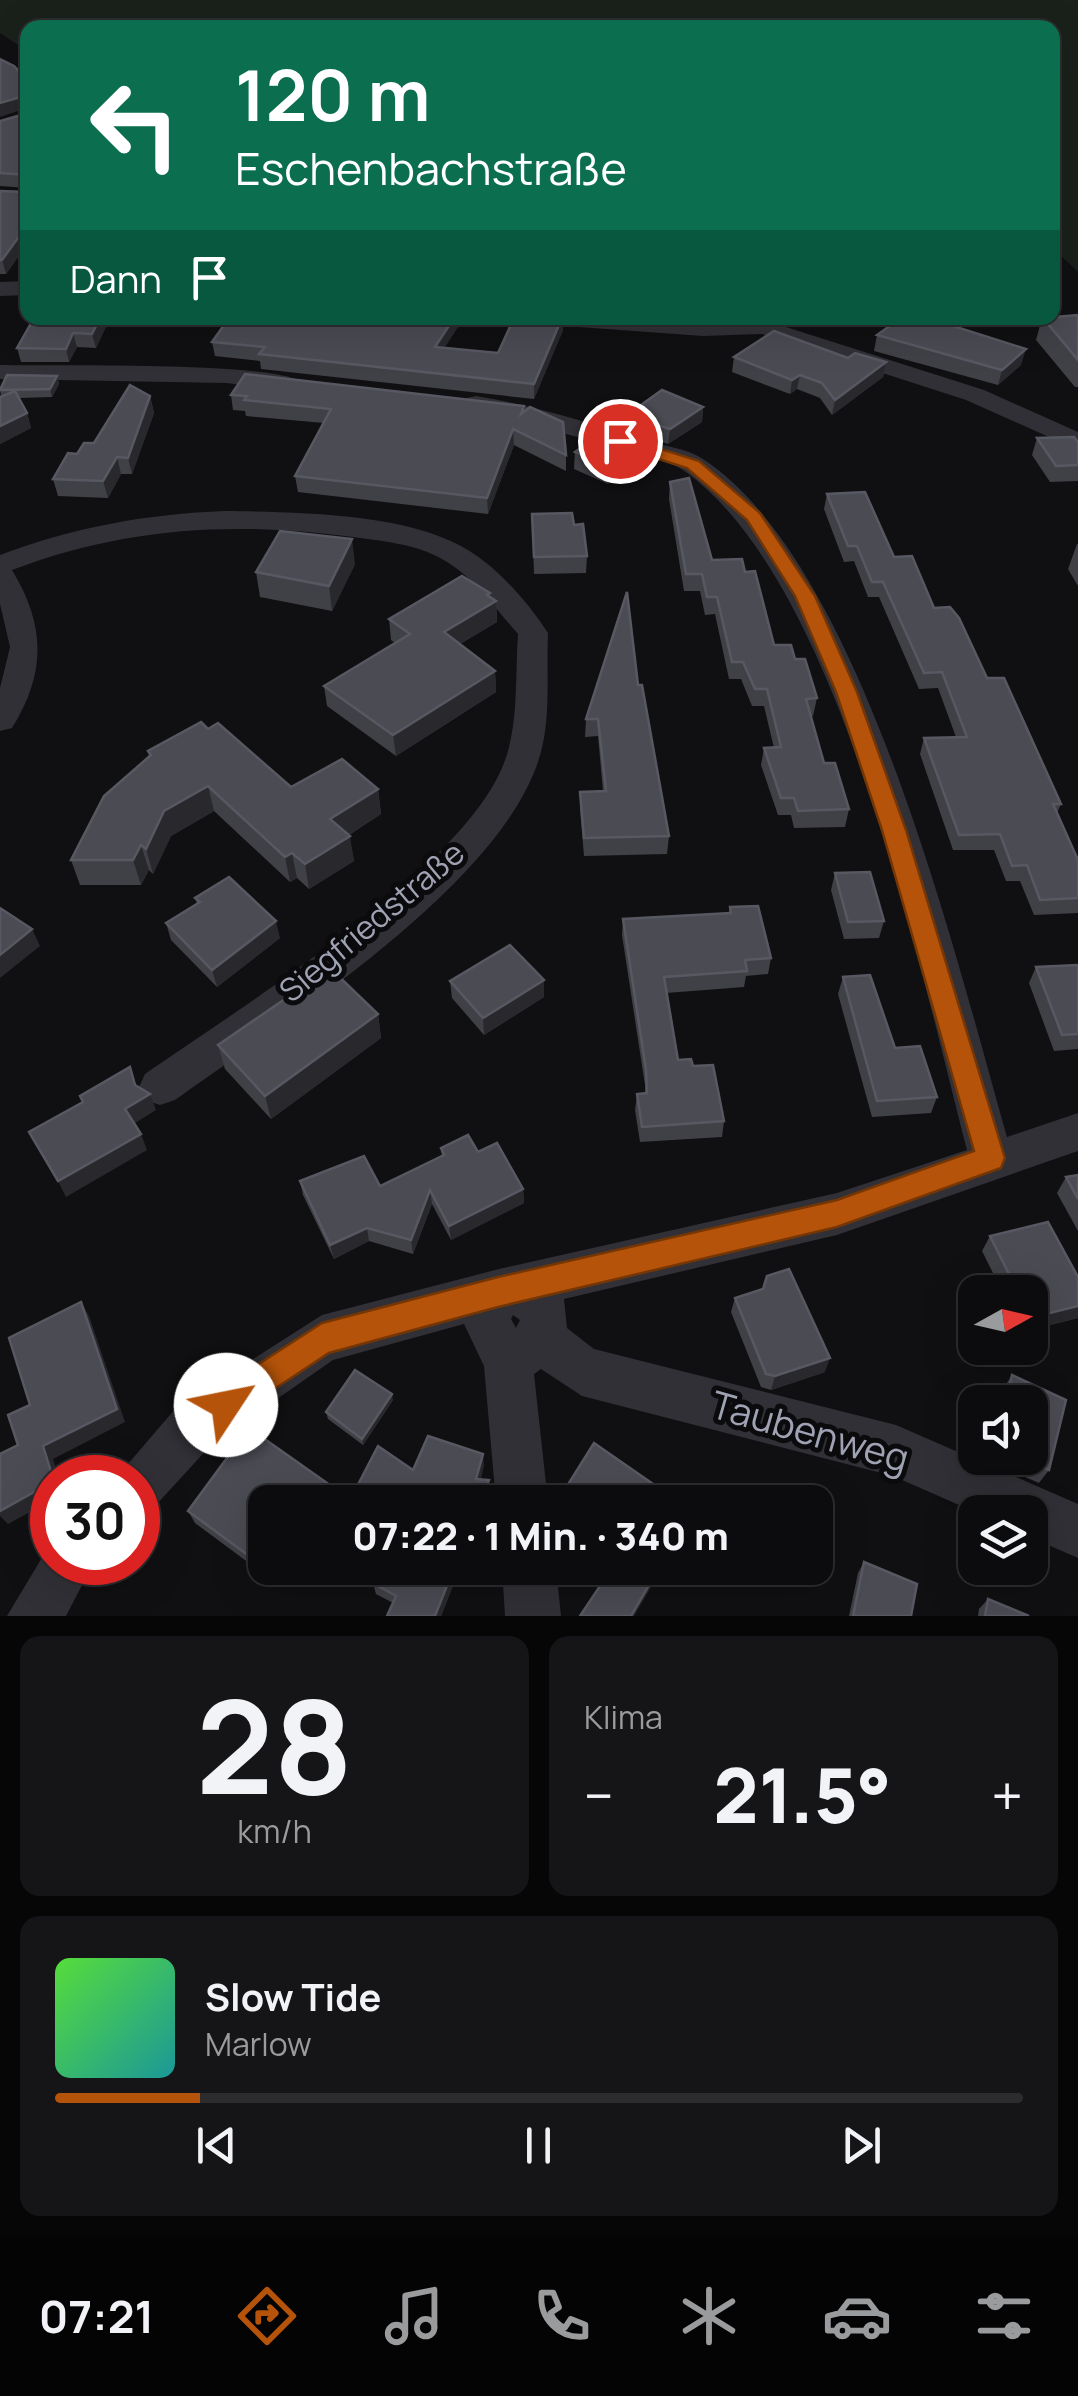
<!DOCTYPE html>
<html lang="de">
<meta charset="utf-8">
<style>
:root{--surface:#0c0b0d;--page:#151416;--text:#f1f3f6;--muted:#9a9b9d;--line:#2c2b2e;--accent:#b45309}
body{margin:0;font-family:Manrope,sans-serif;background:var(--page);color:var(--text);height:100vh;display:flex;flex-direction:column;font-size:38px;white-space:nowrap}
*{box-sizing:border-box;margin:0}
p{font-size:32px;color:var(--muted)}
.icon{flex:none;width:55px;height:55px;fill:none;stroke:currentColor;stroke-width:2;stroke-linecap:round;stroke-linejoin:round}
.map{position:relative;height:1616px;overflow:hidden}
.panel{display:flex;flex-direction:column;gap:20px;padding:20px;background:#070607;flex:1}
.panel>*{flex:none}
.top-card{position:absolute;left:20px;top:20px;width:1040px;height:305px;border-radius:20px;box-shadow:0 10px 40px #0002,0 0 0 2px var(--line);background:#0b6e4f;color:#fff;overflow:hidden}
.needle{width:65px;rotate:82deg}
.controls{position:absolute;left:958px;top:1275px;display:grid;gap:20px}
.controls a{display:grid;place-items:center;width:90px;height:90px;border-radius:20px;background:var(--surface);box-shadow:0 10px 40px #0002,0 0 0 2px var(--line);font-size:50px}
.speed{position:absolute;left:30px;top:1455px;display:flex;gap:20px;font-size:50px;font-weight:700;text-align:center}
.speed>*{display:grid;place-content:center;width:130px;height:130px;border-radius:50%;background:var(--surface);box-shadow:0 10px 40px #0002,0 0 0 2px var(--line);line-height:1}
.speed .limit{border:15px solid #d22;background:#fff;color:#111}
.pin{position:absolute;display:grid;place-items:center;width:85px;height:85px;color:#fff;margin:-42px;border:5px solid #fff;border-radius:50%;box-shadow:0 2px 10px #0007}
.me{position:absolute;width:110px;margin:-55px;rotate:56deg;stroke-linejoin:round;filter:drop-shadow(0 0 8px #0008)}
.turn{display:flex;align-items:center;gap:35px;height:210px;padding:0 50px;font-size:45px}
.turn .icon{width:130px;height:130px;stroke-width:2.5}
.turn b{display:block;font-size:70px;line-height:85px}
.then{display:flex;align-items:center;height:95px;padding:0 50px;background:#0003;gap:20px;font-size:38px}
.big{font-size:75px;font-weight:800;line-height:1.1}
.panel .card{flex:1;display:flex;flex-direction:column;justify-content:center;gap:15px;min-width:0;padding:0 35px;border-radius:20px;background:var(--page)}
.panel .dial{align-items:center;gap:0}
.dial b{font-size:130px;line-height:1}
.song{display:flex;align-items:center;gap:30px}
.cover{width:120px;height:120px;border-radius:15px;background:linear-gradient(135deg,hsl(110 70% 55%),hsl(180 70% 35%))}
.played{height:10px;border-radius:5px;background:linear-gradient(90deg,var(--accent) 15%,var(--line) 15%)}
.keys{display:flex;justify-content:space-around;direction:ltr}
.heat{display:flex;justify-content:space-between;align-items:center;font-size:55px;direction:ltr}
.panel .tiles{flex:1;display:grid;gap:20px;grid-template-columns:1fr 1fr}
.card:last-child{grid-column:span 2}
.trip{position:absolute;left:248px;top:1485px;width:585px;height:100px;border-radius:20px;background:var(--surface);box-shadow:0 10px 40px #0002,0 0 0 2px var(--line);font-weight:800;line-height:100px;text-align:center}
.menu{display:flex;height:160px;justify-content:space-around;align-items:center;background:#050405;color:var(--muted)}
.menu .icon{width:70px;height:70px}
.menu .selected{color:var(--accent)}
.menu b{font-size:45px;color:var(--text)}
.map>svg:first-child{display:block}
.green{fill:#1a211b}
.lines{fill:none;stroke-linecap:round;stroke-linejoin:round}
.street{fill:#303036;fill-rule:evenodd}
.wall{fill:#404047}
.shaded-wall{fill:#29282d}
.building{fill:#4a4b53;stroke:#585862;stroke-width:2.5}
.route{fill:#b45309;stroke:#753606;stroke-width:2.5}
.labels{text-anchor:middle;stroke-width:10;stroke-linejoin:round;paint-order:stroke}
.street-label{font-size:32px;fill:#9fa2b3;stroke:#0b0a0c}
.near-street-label{font-size:38px;fill:#9fa2b3;stroke:#0b0a0c}
</style>
<div class="map">
<svg width="1078" height="1616" viewBox="0 0 1078 1616">
<rect width="100%" height="100%" fill="#100f11"/>
<!-- green -->
<polygon class="green" points="0,0 1078,0 1078,272 1053,248 1052,28 28,28 27,51 0,33"/>
<g class="lines">
<!-- street -->
<g class="street">
<polygon points="28,281 28,295 0,296 0,282"/>
<polygon points="540,318 764,320 984,390 1078,432 1078,450 966,400 762,334 703,336 551,325"/>
<path d="M 0,365 C 44,366 282,361 302,383 L 290,390 L 226,383 L 0,379 Z"/>
<path d="M 476,396 C 534,405 589,423 645,440 C 663,446 686,448 703,459 C 861,562 956,958 1007,1137 L 1078,1113 L 1078,1151 L 837,1235 L 564,1299 L 567,1328 L 594,1349 L 896,1425 L 1078,1504 L 1078,1558 L 1030,1537 L 1030,1512 L 975,1512 L 893,1476 L 582,1396 L 541,1369 L 534,1374 L 548,1502 L 496,1502 L 484,1366 L 464,1324 L 333,1360 L 211,1445 L 156,1505 L 138,1513 L 138,1478 L 116,1478 L 175,1409 L 322,1315 L 499,1269 L 837,1193 L 967,1150 C 919,967 841,585 686,472 C 670,460 647,458 628,452 C 575,435 522,422 467,408 L 464,403 L 467,398 ZM 513,1315 L 520,1320 L 516,1328 L 511,1319 Z"/>
<path d="M 225,511 C 294,512 401,513 461,546 C 495,564 527,601 548,633 C 546,674 552,722 538,762 C 495,889 283,1022 175,1100 L 160,1105 L 145,1100 L 139,1087 L 145,1074 C 241,1007 463,870 504,763 C 519,724 515,675 518,634 C 495,608 473,576 442,559 C 416,544 382,541 353,537 C 234,521 124,527 12,570 C 46,626 46,673 12,728 L 0,731 L 0,688 L 10,647 L 0,604 L 0,555 C 74,527 147,514 225,511 Z"/>
<polygon points="52,1541 52,1562 94,1562 66,1616 7,1616"/>
<polygon points="502,1568 556,1568 561,1616 505,1616"/>
</g>
</g>
<!-- wall -->
<g class="wall">
<polygon points="28,113 28,243 6,274 0,274 0,191 27,192 27,188 0,186 0,121"/>
<polygon points="1078,315 1078,387 1075,387 1036,340 1042,318"/>
<polygon points="110,318 96,348 77,347 69,362 21,362 17,348"/>
<polygon points="563,330 534,399 261,369 260,361 215,356 212,342 445,348 498,353"/>
<polygon points="877,335 1021,365 998,385 874,351"/>
<polygon points="734,357 848,358 886,362 883,377 832,415 820,398 797,389 790,394 732,372"/>
<polygon points="57,376 59,384 52,397 19,398 27,413 31,428 0,444 0,397 1,396 0,388"/>
<polygon points="231,395 524,406 524,411 566,455 566,471 514,445 488,514 298,492 295,476 324,423 246,416 245,411 233,410"/>
<polygon points="150,396 154,413 132,474 121,474 108,498 58,496 53,479 77,454 94,443"/>
<polygon points="703,407 702,422 668,444 627,430 627,415"/>
<polygon points="1037,438 1078,442 1078,481 1050,482 1032,455"/>
<polygon points="575,452 643,461 608,484 574,469"/>
<polygon points="670,482 712,560 745,572 774,645 795,659 817,698 813,716 810,716 824,763 849,809 845,827 794,828 791,815 778,815 761,765 764,748 774,748 764,706 752,706 741,679 729,679 715,614 705,615 700,591 684,591 669,499"/>
<polygon points="827,494 894,557 987,678 1061,804 1057,813 1078,860 1078,913 1034,915 1020,881 1006,881 994,850 953,850 920,754 924,738 956,737 938,688 919,689 879,597 868,597 854,561 844,562 824,509"/>
<polygon points="532,514 574,525 587,556 586,573 534,574"/>
<polygon points="1077,544 1078,544 1078,586 1068,569"/>
<polygon points="355,564 332,611 260,597 256,572"/>
<polygon points="490,598 496,601 497,622 460,644 495,671 496,692 396,756 327,706 324,686 395,643 391,640 389,619"/>
<polygon points="638,685 669,836 667,854 584,856 580,809 580,792 603,791 598,736 585,737 586,719"/>
<polygon points="208,729 291,787 378,789 381,814 349,835 354,861 309,889 297,878 290,882 214,811 171,836 153,874 149,870 141,885 80,885 71,860 149,757 148,751"/>
<polygon points="835,873 884,921 879,938 844,939 831,890"/>
<polygon points="195,898 280,938 217,987 171,940 166,923 197,904"/>
<polygon points="730,907 771,958 768,974 746,976 744,987 666,993 678,1060 693,1066 724,1121 722,1137 640,1142 635,1110 637,1094 645,1093 645,1085 622,935 623,919 728,914"/>
<polygon points="1078,965 1078,1049 1054,1051 1029,983 1036,967"/>
<polygon points="843,977 895,1048 937,1097 931,1113 872,1117 838,994"/>
<polygon points="450,981 544,997 484,1035 452,998"/>
<polygon points="378,1014 381,1038 271,1119 225,1069 218,1045"/>
<polygon points="441,1148 478,1152 523,1189 524,1203 451,1240 432,1204 413,1254 369,1241 334,1259 303,1195 300,1181 380,1186 442,1157"/>
<polygon points="1078,1175 1078,1231 1057,1193 1066,1177"/>
<polygon points="990,1236 1078,1318 1030,1330 1030,1292 992,1292 991,1291 997,1281 982,1251"/>
<polygon points="735,1298 825,1372 771,1390 761,1387 731,1312"/>
<polygon points="1012,1375 1066,1400 1049,1470 1039,1483 986,1460 987,1458 1030,1458 1030,1402 1000,1402 1003,1389"/>
<polygon points="393,1400 363,1445 328,1419 326,1412"/>
<polygon points="331,1495 265,1568 283,1568 273,1581 195,1523 188,1511"/>
<polygon points="864,1562 911,1616 849,1616 858,1573"/>
<polygon points="460,1568 441,1616 387,1616 393,1603 376,1594 373,1583"/>
<polygon points="988,1599 1029,1616 978,1616 979,1609"/>
</g>
<!-- shaded-wall -->
<g class="shaded-wall">
<polygon points="24,96 27,108 0,117 0,103"/>
<polygon points="28,224 28,243 6,274 2,260"/>
<polygon points="100,318 110,318 96,348 92,334"/>
<polygon points="454,318 464,318 436,361 435,347"/>
<polygon points="563,318 563,330 534,399 534,384"/>
<polygon points="73,333 77,347 69,362 66,349"/>
<polygon points="1026,349 1021,365 998,385 1002,370"/>
<polygon points="886,362 883,377 832,415 835,400"/>
<polygon points="800,375 797,389 790,394 792,380"/>
<polygon points="57,376 59,384 52,397 50,389"/>
<polygon points="150,396 154,413 132,474 128,458"/>
<polygon points="703,407 702,422 668,444 670,429"/>
<polygon points="27,413 31,428 0,444 0,426"/>
<polygon points="513,429 514,445 488,514 487,498"/>
<polygon points="644,444 643,461 608,484 608,467"/>
<polygon points="117,457 121,474 108,498 103,481"/>
<polygon points="352,539 355,564 332,611 329,586"/>
<polygon points="490,593 490,605 496,601 497,622 446,652 444,632"/>
<polygon points="495,671 496,692 396,756 393,735"/>
<polygon points="208,786 214,811 171,836 153,874 146,849 164,811"/>
<polygon points="378,789 381,814 334,844 330,819"/>
<polygon points="350,836 354,861 309,889 305,864"/>
<polygon points="141,845 149,870 141,885 133,860"/>
<polygon points="292,853 297,878 290,882 285,857"/>
<polygon points="276,921 280,938 217,987 212,970"/>
<polygon points="32,929 40,946 0,978 0,955"/>
<polygon points="544,980 544,997 484,1035 483,1018"/>
<polygon points="378,1014 381,1038 271,1119 265,1096"/>
<polygon points="130,1067 141,1099 150,1094 156,1110 132,1125 125,1109 135,1085"/>
<polygon points="141,1134 147,1150 66,1197 58,1181"/>
<polygon points="523,1189 524,1203 451,1240 449,1226"/>
<polygon points="430,1190 432,1204 413,1254 411,1240"/>
<polygon points="367,1228 369,1241 334,1259 330,1245"/>
<polygon points="81,1302 89,1316 125,1422 53,1459 59,1478 53,1478 43,1446"/>
<polygon points="1078,1306 1078,1318 1030,1330 1030,1318"/>
<polygon points="830,1358 825,1372 771,1390 775,1376"/>
<polygon points="392,1394 393,1400 363,1445 362,1439"/>
<polygon points="483,1454 484,1466 478,1491 476,1479"/>
<polygon points="489,1480 490,1493 486,1502 480,1502"/>
<polygon points="52,1482 52,1500 8,1524 0,1516 0,1511"/>
<polygon points="327,1483 331,1495 326,1502 314,1502"/>
<polygon points="270,1568 283,1568 273,1581 268,1570"/>
<polygon points="454,1568 460,1568 441,1616 435,1616"/>
<polygon points="659,1568 662,1568 634,1616 631,1616"/>
</g>
<!-- building -->
<g class="building">
<polygon points="0,59 14,66 28,81 28,99 24,96 0,103"/>
<polygon points="28,113 28,224 2,260 0,260 0,191 27,192 27,175 0,173 0,121"/>
<polygon points="1078,315 1078,360 1043,318"/>
<polygon points="34,318 100,318 92,334 73,333 66,349 17,348"/>
<polygon points="229,318 454,318 435,347 498,353 514,318 562,318 534,384 259,354 265,347 212,342"/>
<polygon points="901,318 928,318 1026,349 1002,370 877,335"/>
<polygon points="774,331 848,358 855,353 886,362 835,400 822,383 800,375 792,380 734,357"/>
<polygon points="245,374 524,406 521,414 530,407 563,422 566,455 513,429 487,498 295,476 331,409 244,400 247,396 231,395"/>
<polygon points="7,375 57,376 50,389 0,390"/>
<polygon points="130,385 150,396 128,458 117,457 103,481 53,479 68,453 77,454 84,443 94,443"/>
<polygon points="662,390 703,407 670,429 627,415"/>
<polygon points="15,391 27,413 0,426 0,397"/>
<polygon points="604,431 644,444 608,467 575,452"/>
<polygon points="1074,437 1078,442 1078,465 1056,466 1037,438"/>
<polygon points="689,478 712,560 742,559 745,572 755,571 774,645 791,645 795,659 805,659 817,698 806,699 824,763 835,763 849,809 798,811 794,798 781,798 764,748 781,747 767,689 755,689 743,662 732,662 717,597 707,597 702,574 686,574 670,482"/>
<polygon points="865,492 894,557 912,556 934,608 950,607 959,618 987,678 1004,678 1061,804 1053,804 1078,860 1078,898 1040,900 1027,865 1012,866 1000,834 959,835 924,738 967,737 942,672 924,673 883,582 872,582 857,546 848,546 827,494"/>
<polygon points="572,513 574,525 583,524 587,556 534,557 532,514"/>
<polygon points="280,531 352,539 329,586 256,572"/>
<polygon points="462,576 490,593 487,595 496,601 444,632 495,671 393,735 324,686 410,634 389,619"/>
<polygon points="627,592 638,685 642,685 669,836 584,838 580,792 606,791 598,719 586,719"/>
<polygon points="201,722 208,729 218,723 291,787 342,759 378,789 330,819 350,836 305,864 292,853 285,857 208,786 164,811 146,849 141,845 133,860 71,860 104,796 151,755 148,751"/>
<polygon points="870,872 884,921 848,922 835,873"/>
<polygon points="229,877 276,921 212,970 166,923 200,902 195,898"/>
<polygon points="758,906 771,958 745,960 747,971 664,977 678,1060 691,1059 693,1066 713,1065 724,1121 642,1127 637,1094 647,1093 646,1070 623,919 731,913 730,907"/>
<polygon points="0,908 32,929 0,955"/>
<polygon points="510,945 544,980 483,1018 450,981"/>
<polygon points="1078,965 1078,1034 1062,1035 1036,967"/>
<polygon points="330,968 378,1014 265,1096 218,1045"/>
<polygon points="870,975 895,1048 920,1046 937,1097 877,1101 843,977"/>
<polygon points="130,1067 135,1085 150,1094 125,1109 141,1134 58,1181 29,1132 83,1102 80,1096"/>
<polygon points="468,1135 478,1152 497,1143 523,1189 449,1226 430,1190 411,1240 367,1228 330,1245 300,1181 364,1156 380,1186 444,1155 441,1148"/>
<polygon points="1078,1175 1078,1199 1066,1177"/>
<polygon points="1048,1222 1078,1277 1078,1306 1030,1318 1030,1292 1008,1292 1000,1276 1009,1274 990,1236"/>
<polygon points="789,1269 830,1358 775,1376 766,1374 735,1298 763,1289 767,1276"/>
<polygon points="81,1302 117,1409 43,1446 53,1478 52,1482 0,1511 0,1454 18,1445 8,1415 30,1405 9,1338"/>
<polygon points="355,1370 392,1394 362,1439 326,1412"/>
<polygon points="1012,1375 1066,1400 1049,1470 1019,1458 1030,1458 1030,1402 1006,1402"/>
<polygon points="249,1428 327,1483 314,1502 265,1502 265,1568 270,1568 268,1570 188,1511"/>
<polygon points="428,1436 483,1454 476,1479 489,1480 480,1502 349,1502 378,1446 413,1470"/>
<polygon points="594,1443 679,1502 557,1502"/>
<polygon points="864,1562 917,1584 911,1616 853,1616"/>
<polygon points="380,1568 454,1568 435,1616 387,1616 396,1596 373,1583"/>
<polygon points="612,1568 659,1568 631,1616 580,1616"/>
<polygon points="988,1599 1029,1616 985,1616"/>
</g>
<!-- route -->
<polygon class="route" points="620,436 699,461 760,513 815,596 857,692 906,830 1005,1158 1001,1168 837,1227 498,1307 329,1353 226,1421 214,1416 209,1405 214,1393 322,1323 498,1277 837,1200 974,1151 882,830 836,692 795,596 747,520 687,468 614,445 611,441"/>
<g class="labels">
<!-- street labels -->
<g class="street-label">
<text transform="translate(372 922) rotate(-40)" y="11">Siegfriedstraße</text>
</g>
<!-- near-street labels -->
<g class="near-street-label">
<text transform="translate(810 1432) rotate(16)" y="13">Taubenweg</text>
</g>
</g>
</svg>
<div class="controls">
<a><svg class="needle" viewBox="-14 -14 28 28"><path d="M0-13l5 13h-10z" fill="#e53935"/><path d="M0 13l5-13h-10z" fill="#9a9b9d"/></svg></a>
<a><svg class="icon" aria-label="sound" viewBox="0 0 24 24"><path d="M4 9h4l5-4v14l-5-4H4zM17 9q2 3 0 6"/></svg></a>
<a><svg class="icon" aria-label="layers" viewBox="0 0 24 24"><path d="M12 4l9 5-9 5-9-5zM3 14l9 5 9-5"/></svg></a>
</div>
<div class="speed"><div class="limit">30</div></div>
<div class="pin" style="left:620px;top:441px;background:#d93025"><svg class="icon" aria-label="arrive" viewBox="0 0 24 24"><path d="M6 21V4h12l-3 4 3 4H6"/></svg></div>
<svg class="me" style="left:226px;top:1405px" viewBox="-20 -20 40 40"><circle r="19" fill="#fff"/><path d="M0-13L10 11 0 6-10 11z" fill="#b45309"/></svg>
<div class="trip">07:22 · 1 Min. · 340 m</div>
<div class="top-card">
<div class="turn"><svg class="icon" aria-label="left" viewBox="0 0 24 24"><path d="M17 20v-9H6M10 6l-5 5 5 5"/></svg><div><b>120 m</b>Eschenbachstraße</div></div>
<div class="then">Dann<svg class="icon" aria-label="arrive" viewBox="0 0 24 24"><path d="M6 21V4h12l-3 4 3 4H6"/></svg></div>
</div>
</div>
<section class="panel">
<div class="tiles">
<div class="card dial"><b>28</b><p>km/h</p></div>
<div class="card"><p>Klima</p>
<div class="heat"><a>−</a><b class="big">21.5°</b><a>+</a></div>
</div>
<div class="card">
<div class="song"><i class="cover"></i><div><b>Slow Tide</b><p>Marlow</p></div></div>
<div class="played"></div>
<div class="keys"><svg class="icon" aria-label="previous" viewBox="0 0 24 24"><path d="M18 5L8 12l10 7zM5 5v14"/></svg><svg class="icon" aria-label="pause" viewBox="0 0 24 24"><path d="M8 5v14M16 5v14"/></svg><svg class="icon" aria-label="next" viewBox="0 0 24 24"><path d="M6 5l10 7-10 7zM19 5v14"/></svg></div>
</div>
</div>
</section>
<nav class="menu">
<b>07:21</b>
<svg class="icon selected" aria-label="directions" viewBox="0 0 24 24"><path d="M12 3l9 9-9 9-9-9zM9 14v-3h6M13 9l2 2-2 2"/></svg>
<svg class="icon" aria-label="music" viewBox="0 0 24 24"><path d="M9 18V5l10-2v13"/><circle cx="6" cy="18" r="3"/><circle cx="16" cy="16" r="3"/></svg>
<svg class="icon" aria-label="phone" viewBox="0 0 24 24"><path d="M5 4h4l2 5-3 2q2 4 5 5l2-3 5 2v4C11 20 4 13 5 4z"/></svg>
<svg class="icon" aria-label="climate" viewBox="0 0 24 24"><path d="M12 3v18M4 7l16 10M4 17L20 7"/></svg>
<svg class="icon" aria-label="car" viewBox="0 0 24 24"><path d="M5 17H2v-5l4-1 3-4h7l3 4 3 1v5h-3M9 17h6M6 11h13"/><circle cx="7" cy="17" r="2"/><circle cx="17" cy="17" r="2"/></svg>
<svg class="icon" aria-label="filters" viewBox="0 0 24 24"><path d="M4 7h16M4 17h16"/><circle cx="9" cy="7" r="2"/><circle cx="15" cy="17" r="2"/></svg>
</nav>
